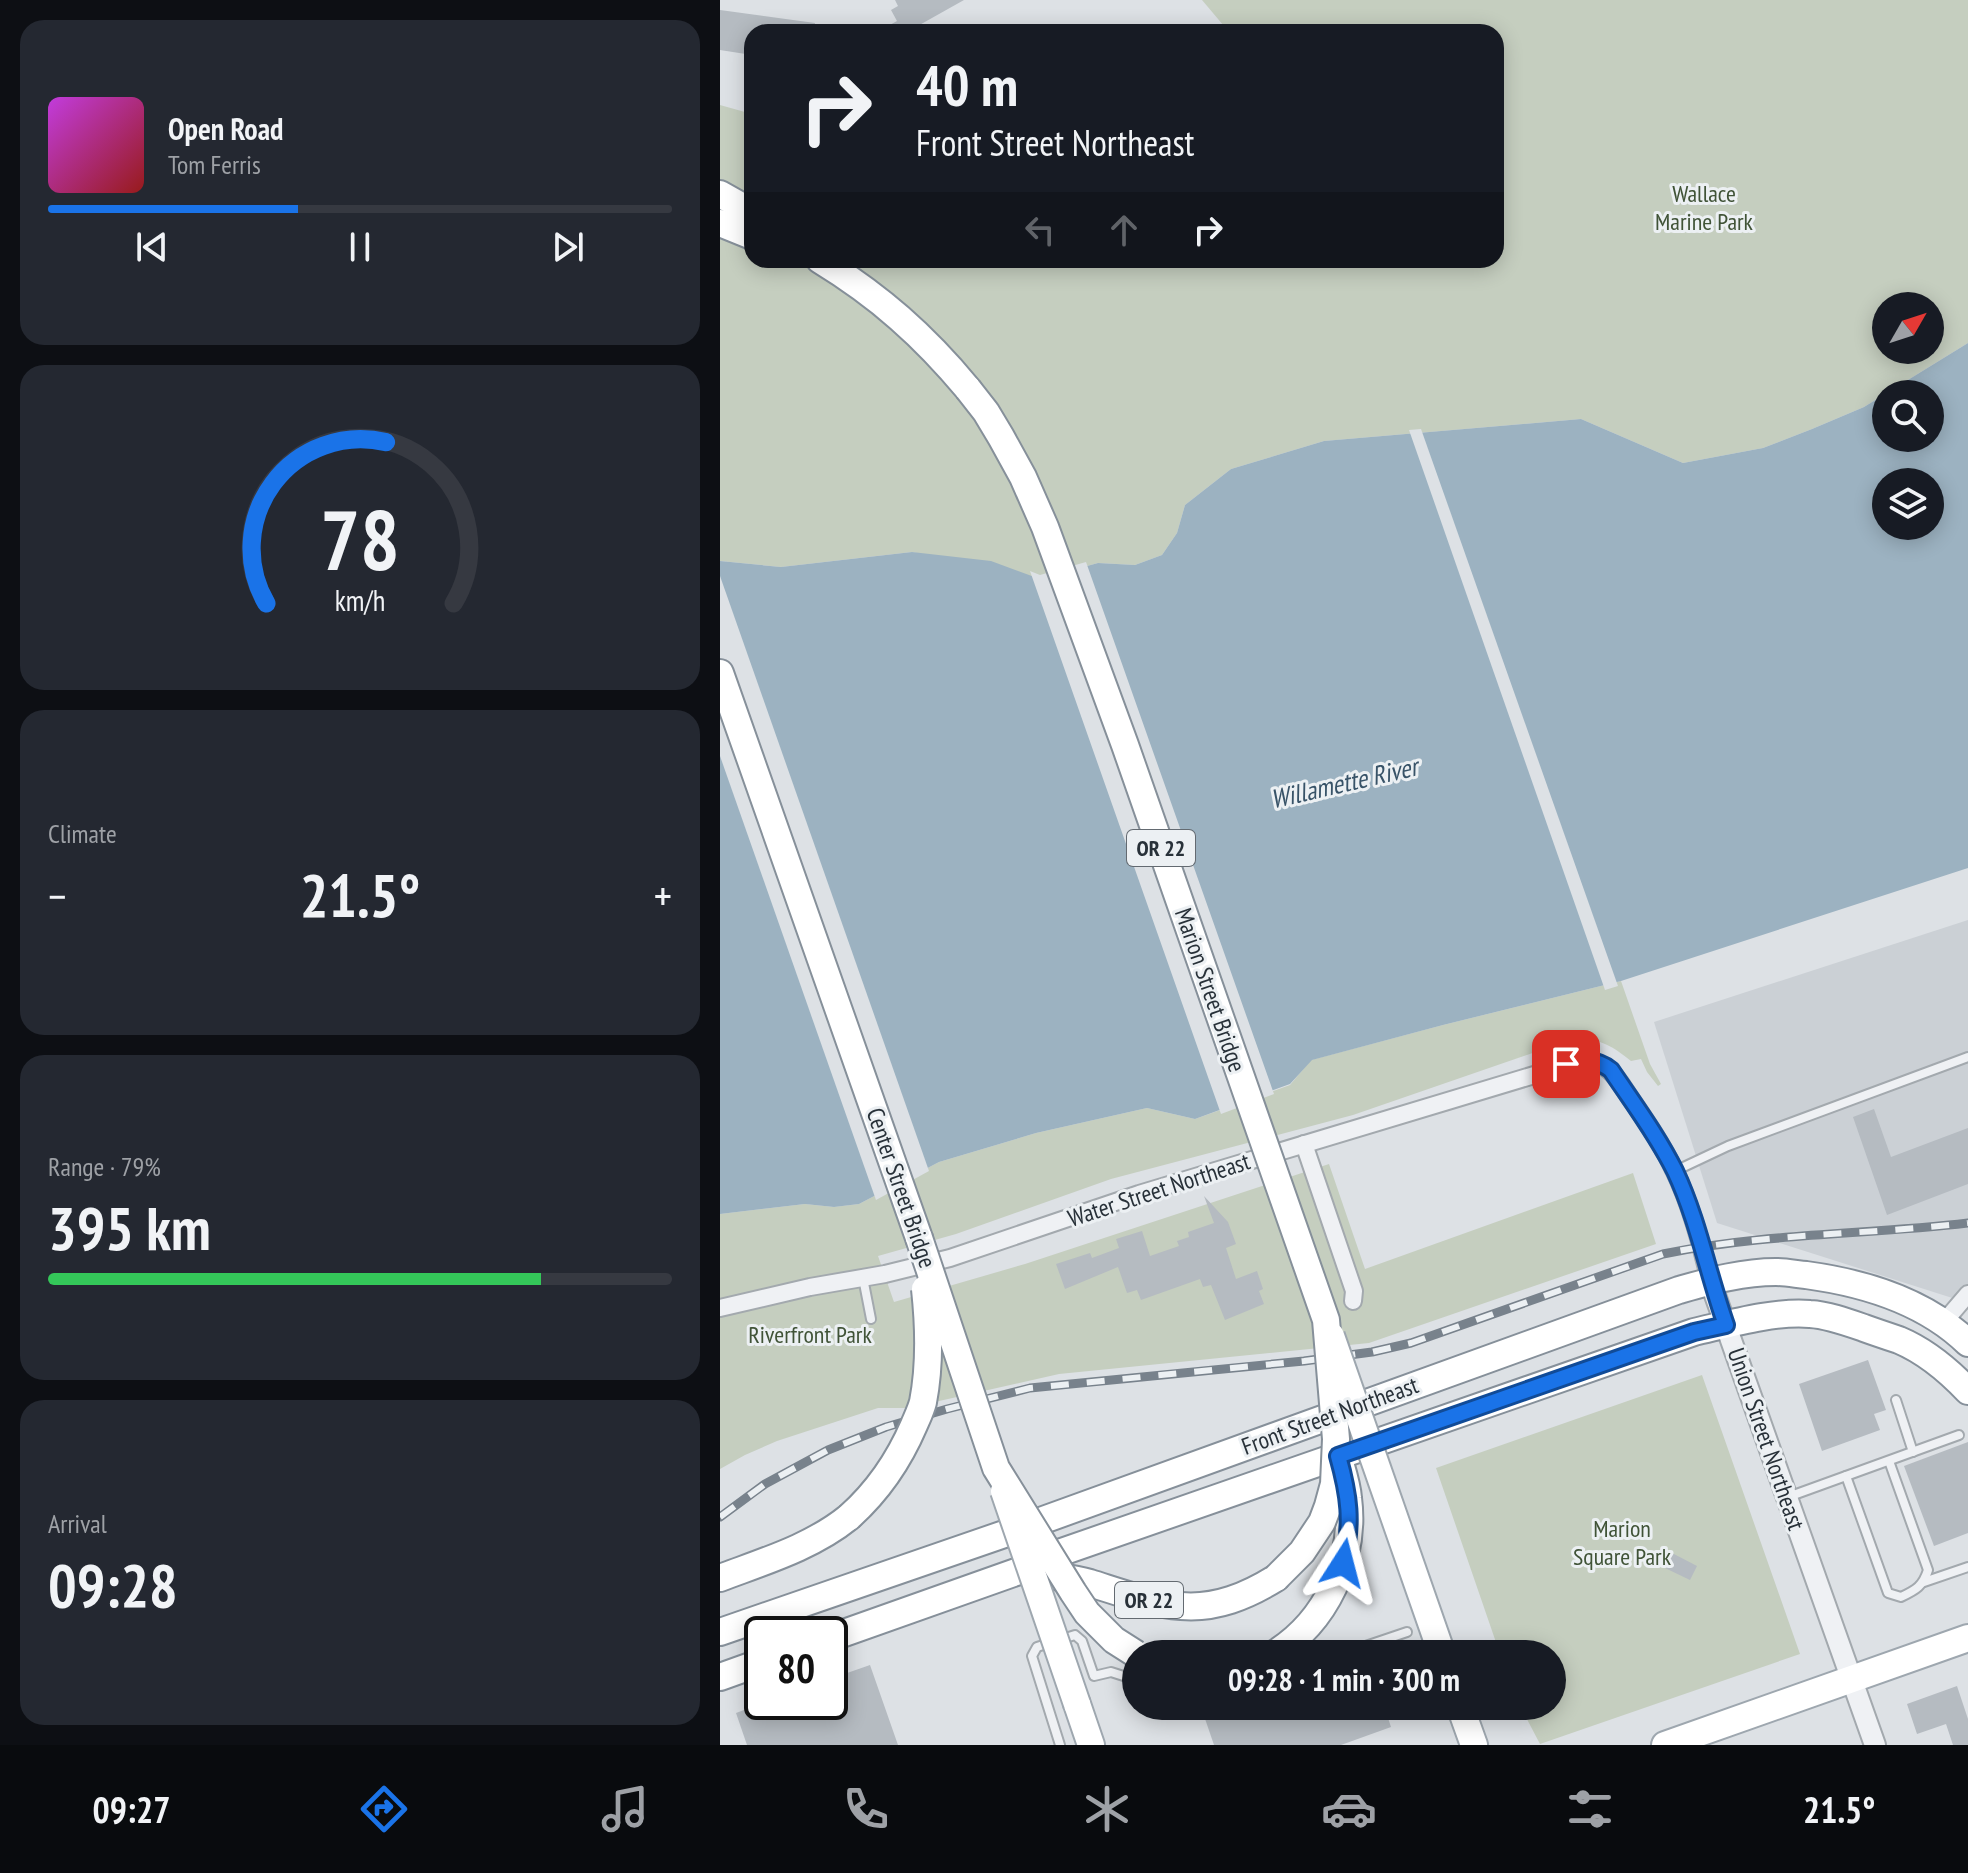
<!DOCTYPE html>
<meta charset="utf-8">
<style>
:root{--surface:#171b24;--page:#242831;--text:#f1f3f6;--muted:#9ea1a6;--line:#363941;--accent:#1a73e8}
body{margin:0;font-family:"PT Sans Narrow",sans-serif;background:var(--page);color:var(--text);height:100vh;display:flex;flex-direction:column;font-size:30px;white-space:nowrap}
*{box-sizing:border-box;margin:0}
p{font-size:26px;color:var(--muted)}
.icon{flex:none;width:44px;height:44px;fill:none;stroke:currentColor;stroke-width:2;stroke-linecap:round;stroke-linejoin:round}
.map{position:relative;flex:1;overflow:hidden}
.drawer{display:flex;flex-direction:column;gap:20px;padding:20px;background:#0d0f14;width:720px}
.drawer>*{flex:none}
.guide{position:absolute;left:24px;top:24px;width:760px;height:244px;border-radius:24px;box-shadow:0 4px 20px #0003;background:#171b24;color:var(--text);overflow:hidden}
.needle{width:52px;rotate:51deg}
.fabs{position:absolute;left:1152px;top:292px;display:grid;gap:16px}
.fabs a{display:grid;place-items:center;width:72px;height:72px;border-radius:50%;background:var(--surface);box-shadow:0 4px 20px #0003;font-size:40px}
.speed{position:absolute;left:24px;top:1616px;display:flex;gap:16px;font-size:40px;font-weight:700;text-align:center}
.speed>*{display:grid;place-content:center;width:104px;height:104px;border-radius:50%;background:var(--surface);box-shadow:0 4px 20px #0003;line-height:1}
.speed .limit{border:4px solid #111;border-radius:12px;background:#fff;color:#111}
.pin{position:absolute;display:grid;place-items:center;width:68px;height:68px;color:#fff;margin:-34px;border-radius:16px;box-shadow:0 4px 12px #0006}
.me{position:absolute;width:88px;margin:-44px;rotate:9deg;stroke-linejoin:round;filter:drop-shadow(0 0 6px #0008)}
.turn{display:flex;align-items:center;gap:28px;height:168px;padding:0 40px;font-size:36px}
.turn .icon{width:104px;height:104px;stroke-width:2.5}
.turn b{display:block;font-size:56px;line-height:68px}
.lanes{display:flex;align-items:center;height:76px;padding:0 40px;background:#0003;justify-content:center;gap:40px;direction:ltr}
.lanes .off{opacity:.35}
.big{font-size:60px;font-weight:800;line-height:1.1}
.drawer .card{flex:1;display:flex;flex-direction:column;justify-content:center;gap:12px;min-width:0;padding:0 28px;border-radius:24px;background:var(--page)}
.drawer .dial{align-items:center;gap:0}
.dial svg{height:208px;overflow:visible;fill:none;stroke:var(--line);stroke-width:7;stroke-linecap:round;text-anchor:middle}
.dial text{fill:var(--text);stroke:none}
.song{display:flex;align-items:center;gap:24px}
.cover{width:96px;height:96px;border-radius:12px;background:linear-gradient(135deg,hsl(290 70% 55%),hsl(0 70% 35%))}
.played{height:8px;border-radius:4px;background:linear-gradient(90deg,var(--accent) 40%,var(--line) 40%)}
.keys{display:flex;justify-content:space-around;direction:ltr}
.heat{display:flex;justify-content:space-between;align-items:center;font-size:44px;direction:ltr}
.charge{height:12px;border-radius:6px;background:linear-gradient(90deg,#34c759 79%,var(--line) 0)}
.trip{position:absolute;left:402px;top:1640px;width:444px;height:80px;border-radius:40px;background:var(--surface);box-shadow:0 4px 20px #0003;font-weight:800;line-height:80px;text-align:center}
.menu{display:flex;height:128px;justify-content:space-around;align-items:center;background:#090b0e;color:var(--muted)}
.menu .icon{width:56px;height:56px}
.menu .current{color:var(--accent)}
.menu b{font-size:36px;color:var(--text)}
main{display:flex;flex:1;min-height:0}
.map>svg:first-child{display:block}
.built{fill:#cbd0d5}
.green{fill:#c5cebf;fill-rule:evenodd}
.water{fill:#9cb2c1;fill-rule:evenodd}
.pier{fill:#dde1e5}
.building{fill:#b5bbc1}
.lines{fill:none;stroke-linecap:round;stroke-linejoin:round}
.service-casing{stroke:#a3a9ae;stroke-width:12}
.minor-casing{stroke:#a3a9ae;stroke-width:20}
.tertiary-casing{stroke:#a3a9ae;stroke-width:24}
.primary-casing{stroke:#9ea7af;stroke-width:30}
.trunk-casing{stroke:#86909a;stroke-width:30}
.service{stroke:#eff1f4;stroke-width:8}
.minor{stroke:#eff1f4;stroke-width:16}
.tertiary{stroke:#eff1f4;stroke-width:20}
.primary{stroke:#fff;stroke-width:26}
.trunk{stroke:#fff;stroke-width:26}
.rail-casing{stroke:#78828c;stroke-width:9}
.rail{stroke:#ecf0f3;stroke-width:6;stroke-dasharray:18;stroke-linecap:butt}
.primary-bridge-casing{stroke:#9ea7af;stroke-width:30;stroke-linecap:butt}
.trunk-bridge-casing{stroke:#86909a;stroke-width:30;stroke-linecap:butt}
.primary-bridge{stroke:#fff;stroke-width:26}
.trunk-bridge{stroke:#fff;stroke-width:26}
.route-casing{stroke:#114b97;stroke-width:20}
.route{stroke:#1a73e8;stroke-width:14}
.labels{text-anchor:middle;stroke-width:6;stroke-linejoin:round;paint-order:stroke}
.shield{fill:#ecf0f3;stroke:#636a71;stroke-width:2}
.shield-label{font-size:22px;font-weight:bold;fill:#283139}
.park-label{font-size:24px;fill:#405337;stroke:#ecf0f3}
.street-label{font-size:24px;fill:#283139;stroke:#ecf0f3}
.water-label{font-size:26px;font-style:italic;fill:#385368;stroke:#ecf0f3}
</style>
<main>
<section class="drawer">
<div class="card">
<div class="song"><i class="cover"></i><div><b>Open Road</b><p>Tom Ferris</p></div></div>
<div class="played"></div>
<div class="keys"><svg class="icon" aria-label="previous" viewBox="0 0 24 24"><path d="M18 5L8 12l10 7zM5 5v14"/></svg><svg class="icon" aria-label="pause" viewBox="0 0 24 24"><path d="M8 5v14M16 5v14"/></svg><svg class="icon" aria-label="next" viewBox="0 0 24 24"><path d="M6 5l10 7-10 7zM19 5v14"/></svg></div>
</div>
<div class="card dial"><svg viewBox="0 0 100 80">
<path d="M14 69A42 42 0 1 1 86 69"/>
<path d="M14 69A42 42 0 0 1 60 7" stroke="#1a73e8"/>
<text x="50" y="56" font-size="32" font-weight="700">78</text>
<text x="50" y="72" font-size="11">km/h</text>
</svg></div>
<div class="card"><p>Climate</p>
<div class="heat"><a>−</a><b class="big">21.5°</b><a>+</a></div>
</div>
<div class="card"><p>Range · 79%</p><b class="big">395 km</b><div class="charge"></div></div>
<div class="card"><p>Arrival</p><b class="big">09:28</b></div>
</section>
<div class="map">
<svg width="1248" height="1745" viewBox="0 0 1248 1745">
<rect width="100%" height="100%" fill="#dde1e5"/>
<!-- built -->
<polygon class="built" points="1248,920 1248,1303 997,1223 934,1022"/>
<!-- green -->
<g class="green">
<path d="M 482,0 L 1248,0 L 1248,343 L 1144,407 L 1092,429 L 1043,448 L 963,463 L 861,419 L 604,441 L 511,469 L 465,505 L 457,533 L 442,555 L 415,565 L 378,563 L 320,579 L 192,552 L 61,567 L 0,561 L 0,105 L 32,114 L 32,260 L 776,260 L 776,32 L 509,32 ZM 1166,306 L 1210,306 L 1210,350 L 1166,350 Z"/>
<path d="M 901,981 L 930,1064 L 941,1084 L 938,1086 L 927,1072 L 921,1059 L 911,1061 C 891,1045 880,1038 853,1039 L 633,1115 L 391,1179 L 236,1234 L 158,1256 L 174,1302 L 305,1264 L 609,1164 L 645,1269 L 913,1173 L 936,1244 L 649,1343 L 339,1374 L 188,1408 L 158,1408 L 57,1441 L 25,1455 L 0,1469 L 0,1214 L 85,1204 L 114,1207 L 139,1204 L 219,1162 L 316,1133 L 427,1108 L 475,1119 L 570,1085 L 591,1060 L 723,1025 Z"/>
<polygon points="982,1375 1080,1654 820,1744 800,1706 832,1706 832,1654 780,1654 716,1468"/>
</g>
<!-- water -->
<path class="water" d="M 1248,343 L 1248,868 L 901,981 L 723,1025 L 592,1060 L 570,1084 L 475,1119 L 427,1108 L 316,1133 L 219,1162 L 139,1204 L 114,1207 L 85,1204 L 0,1214 L 0,561 L 61,567 L 192,552 L 271,561 L 320,579 L 378,563 L 415,565 L 442,555 L 457,533 L 465,505 L 511,469 L 604,441 L 861,419 L 963,463 L 1043,448 L 1092,429 L 1144,407 ZM 1166,394 L 1210,394 L 1210,438 L 1166,438 ZM 1166,482 L 1210,482 L 1210,526 L 1166,526 Z"/>
<!-- pier -->
<g class="pier">
<polygon points="701,429 898,986 885,990 689,430"/>
<polygon points="366,562 554,1094 501,1114 310,571 320,575"/>
<polygon points="0,576 209,1171 156,1200 0,756"/>
</g>
<!-- building -->
<g class="building">
<polygon points="175,0 244,0 187,32 157,32 177,21 171,10 178,6"/>
<polygon points="0,10 95,23 94,32 32,32 32,55 0,50"/>
<polygon points="1154,1109 1171,1157 1248,1128 1248,1184 1167,1215 1133,1117"/>
<polygon points="484,1196 508,1222 516,1244 506,1248 516,1279 537,1271 543,1289 539,1291 544,1304 505,1320 491,1285 483,1287 480,1279 421,1300 417,1290 407,1293 398,1267 345,1289 336,1264 370,1253 372,1258 399,1248 396,1239 422,1231 430,1256 459,1246 457,1241 469,1237 468,1232 494,1223"/>
<polygon points="1148,1360 1166,1410 1154,1414 1160,1430 1102,1451 1079,1384"/>
<polygon points="1248,1442 1248,1533 1214,1546 1184,1466"/>
<polygon points="952,1553 977,1566 970,1580 945,1568"/>
<polygon points="150,1665 178,1745 27,1745 16,1713 45,1702 110,1702 110,1679"/>
<polygon points="1237,1686 1248,1719 1248,1745 1233,1745 1226,1724 1197,1734 1187,1704"/>
<polygon points="502,1706 664,1706 671,1727 621,1745 494,1745 483,1713"/>
</g>
<g class="lines">
<!-- service casing -->
<g class="service-casing">
<g id="service">
<polyline points="955,1171 1008,1146 1248,1057"/>
<polyline points="143,1278 151,1319"/>
<polyline points="1176,1400 1193,1452"/>
<path d="M 1126,1476 L 1168,1593 L 1181,1597 C 1196,1590 1203,1586 1208,1570 L 1169,1461"/>
<polyline points="1068,1497 1239,1435"/>
<polyline points="1204,1582 1248,1567"/>
<polyline points="622,1654 687,1632"/>
<polyline points="340,1745 312,1656 317,1647 355,1635 362,1641 374,1676 391,1672 416,1680"/>
</g>
</g>
<!-- minor casing -->
<g class="minor-casing">
<g id="minor">
<polyline points="584,1144 634,1291 633,1301"/>
<path d="M 0,1308 L 90,1287 L 165,1274 L 230,1258 L 419,1194 L 864,1060 C 892,1063 898,1081 913,1102 C 928,1124 943,1146 954,1170 C 971,1205 981,1244 990,1281"/>
<polyline points="1224,1322 1248,1294"/>
</g>
</g>
<!-- tertiary casing -->
<g class="tertiary-casing">
<polyline id="tertiary" points="990,1281 1155,1745"/>
</g>
<!-- primary casing -->
<g class="primary-casing">
<g id="primary">
<polyline points="357,1704 371,1745"/>
<polyline points="740,1706 754,1745"/>
<polyline points="945,1745 1248,1638"/>
</g>
</g>
<!-- trunk casing -->
<g class="trunk-casing">
<g id="trunk">
<polyline points="0,194 32,212"/>
<polyline points="0,223 32,236"/>
<path d="M 100,260 C 159,296 204,336 248,389"/>
<polyline points="0,673 199,1238"/>
<path d="M 327,1575 C 341,1577 356,1579 370,1583 C 399,1592 431,1604 461,1606 C 496,1609 527,1596 556,1578"/>
<path d="M 0,1578 C 45,1561 92,1547 129,1517"/>
<path d="M 0,1632 L 293,1531 L 959,1290 C 991,1281 1022,1272 1056,1272 C 1066,1272 1076,1274 1086,1275 C 1145,1283 1205,1301 1248,1343"/>
<path d="M 110,1638 L 299,1571 L 336,1554 L 974,1332 C 1009,1324 1053,1311 1090,1314 C 1108,1315 1127,1322 1144,1328 C 1155,1332 1167,1336 1179,1340 C 1205,1351 1229,1371 1248,1391"/>
<path d="M 554,1654 C 606,1622 636,1559 628,1498 C 627,1484 622,1470 618,1456"/>
<polyline points="0,1677 42,1662"/>
</g>
</g>
<!-- service -->
<use href="#service" class="service"/>
<!-- minor -->
<use href="#minor" class="minor"/>
<!-- tertiary -->
<use href="#tertiary" class="tertiary"/>
<!-- primary -->
<use href="#primary" class="primary"/>
<!-- trunk -->
<use href="#trunk" class="trunk"/>
<!-- rail casing -->
<g class="rail-casing">
<path id="rail" d="M 0,1517 L 45,1484 L 108,1450 L 166,1427 L 227,1409 L 310,1388 L 584,1361 L 652,1352 L 691,1343 L 943,1254 C 1043,1233 1146,1235 1248,1223"/>
</g>
<!-- rail -->
<use href="#rail" class="rail"/>
<!-- primary-bridge casing -->
<g class="primary-bridge-casing">
<g id="primary-bridge">
<polyline points="611,1336 722,1654"/>
<polyline points="284,1491 357,1704"/>
</g>
</g>
<!-- trunk-bridge casing -->
<g class="trunk-bridge-casing">
<g id="trunk-bridge">
<polyline points="248,389 266,412 281,437 303,477 325,527 405,745 606,1320 616,1439 614,1484 608,1506 602,1522 582,1552 556,1578"/>
<polyline points="199,1238 276,1468 353,1592 367,1613 394,1640 416,1654"/>
<path d="M 129,1517 C 157,1492 179,1460 194,1425 C 197,1418 201,1410 203,1402 C 210,1366 209,1326 205,1289"/>
</g>
</g>
<!-- primary-bridge -->
<use href="#primary-bridge" class="primary-bridge"/>
<!-- trunk-bridge -->
<use href="#trunk-bridge" class="trunk-bridge"/>
</g>
<g class="lines">
<!-- route casing -->
<g class="route-casing">
<path id="route" d="M 623,1563 C 633,1523 629,1495 618,1456 L 974,1332 L 1006,1325 C 988,1274 978,1220 955,1171 C 937,1135 913,1103 891,1070 C 877,1059 863,1059 846,1064"/>
</g>
<!-- route -->
<use href="#route" class="route"/>
</g>
<g class="labels">
<!-- shield labels -->
<g class="shield">
<rect x="407" y="830" width="68" height="36" rx="6"/>
<rect x="395" y="1582" width="68" height="36" rx="6"/>
</g>
<g class="shield-label">
<text x="441" y="856">OR 22</text>
<text x="429" y="1608">OR 22</text>
</g>
<!-- park labels -->
<g class="park-label">
<text x="984" y="202">Wallace<tspan x="984" dy="28">Marine Park</tspan></text>
<text x="90" y="1343">Riverfront Park</text>
<text x="902" y="1537">Marion<tspan x="902" dy="28">Square Park</tspan></text>
</g>
<!-- street labels -->
<g class="street-label">
<text transform="translate(490 990) rotate(71)" y="8">Marion Street Bridge</text>
<text transform="translate(181 1188) rotate(71)" y="8">Center Street Bridge</text>
<text transform="translate(439 1190) rotate(-18)" y="8">Water Street Northeast</text>
<text transform="translate(610 1416) rotate(-20)" y="8">Front Street Northeast</text>
<text transform="translate(1046 1439) rotate(71)" y="8">Union Street Northeast</text>
</g>
<!-- water labels -->
<g class="water-label">
<text transform="translate(624 783) rotate(-13)" y="9">Willamette River</text>
</g>
</g>
</svg>
<div class="fabs">
<a><svg class="needle" viewBox="-14 -14 28 28"><path d="M0-13l5 13h-10z" fill="#e53935"/><path d="M0 13l5-13h-10z" fill="#9ea1a6"/></svg></a>
<a><svg class="icon" aria-label="search" viewBox="0 0 24 24"><circle cx="10" cy="10" r="6"/><path d="M15 15l6 6"/></svg></a>
<a><svg class="icon" aria-label="layers" viewBox="0 0 24 24"><path d="M12 4l9 5-9 5-9-5zM3 14l9 5 9-5"/></svg></a>
</div>
<div class="speed"><div class="limit">80</div></div>
<div class="pin" style="left:846px;top:1064px;background:#d93025"><svg class="icon" aria-label="arrive" viewBox="0 0 24 24"><path d="M6 21V4h12l-3 4 3 4H6"/></svg></div>
<svg class="me" style="left:623px;top:1563px" viewBox="-20 -20 40 40"><path d="M0-17L14 15 0 8-14 15z" fill="#1a73e8" stroke="#fff" stroke-width="4"/></svg>
<div class="trip">09:28 · 1 min · 300 m</div>
<div class="guide">
<div class="turn"><svg class="icon" aria-label="right" viewBox="0 0 24 24"><path d="M7 20v-9h11M14 6l5 5-5 5"/></svg><div><b>40 m</b>Front Street Northeast</div></div>
<div class="lanes"><svg class="icon off" aria-label="left" viewBox="0 0 24 24"><path d="M17 20v-9H6M10 6l-5 5 5 5"/></svg><svg class="icon off" aria-label="ahead" viewBox="0 0 24 24"><path d="M12 20V5M6 11l6-6 6 6"/></svg><svg class="icon" aria-label="right" viewBox="0 0 24 24"><path d="M7 20v-9h11M14 6l5 5-5 5"/></svg></div>
</div>
</div>
</main>
<nav class="menu">
<b>09:27</b>
<svg class="icon current" aria-label="directions" viewBox="0 0 24 24"><path d="M12 3l9 9-9 9-9-9zM9 14v-3h6M13 9l2 2-2 2"/></svg>
<svg class="icon" aria-label="music" viewBox="0 0 24 24"><path d="M9 18V5l10-2v13"/><circle cx="6" cy="18" r="3"/><circle cx="16" cy="16" r="3"/></svg>
<svg class="icon" aria-label="phone" viewBox="0 0 24 24"><path d="M5 4h4l2 5-3 2q2 4 5 5l2-3 5 2v4C11 20 4 13 5 4z"/></svg>
<svg class="icon" aria-label="climate" viewBox="0 0 24 24"><path d="M12 3v18M4 7l16 10M4 17L20 7"/></svg>
<svg class="icon" aria-label="car" viewBox="0 0 24 24"><path d="M5 17H2v-5l4-1 3-4h7l3 4 3 1v5h-3M9 17h6M6 11h13"/><circle cx="7" cy="17" r="2"/><circle cx="17" cy="17" r="2"/></svg>
<svg class="icon" aria-label="filters" viewBox="0 0 24 24"><path d="M4 7h16M4 17h16"/><circle cx="9" cy="7" r="2"/><circle cx="15" cy="17" r="2"/></svg>
<b>21.5°</b>
</nav>
